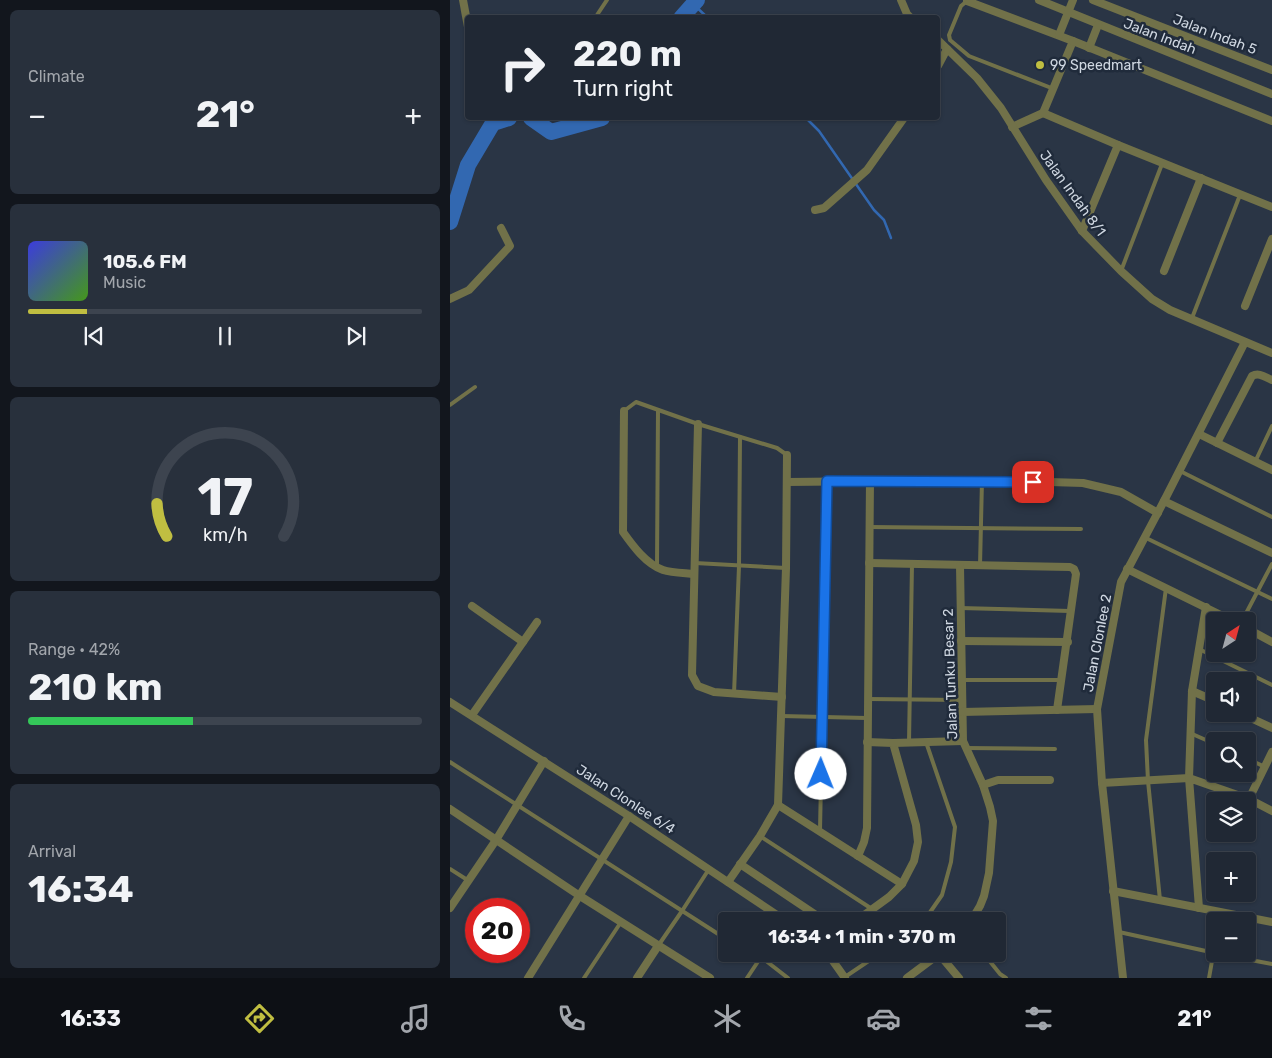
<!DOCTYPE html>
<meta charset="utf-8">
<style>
:root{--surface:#202834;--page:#28303c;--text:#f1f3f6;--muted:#a2a6ac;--line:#3d444f;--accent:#c0be41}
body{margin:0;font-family:Rubik,sans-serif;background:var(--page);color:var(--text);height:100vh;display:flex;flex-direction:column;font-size:19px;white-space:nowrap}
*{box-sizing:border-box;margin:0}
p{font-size:16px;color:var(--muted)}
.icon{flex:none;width:28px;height:28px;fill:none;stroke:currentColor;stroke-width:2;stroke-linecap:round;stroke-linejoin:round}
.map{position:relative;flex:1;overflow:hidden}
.drawer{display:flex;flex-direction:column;gap:10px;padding:10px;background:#12161d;width:450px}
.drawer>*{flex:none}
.hud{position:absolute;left:15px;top:15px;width:475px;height:105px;border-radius:5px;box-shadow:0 1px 4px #0004,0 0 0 1px var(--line);background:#202834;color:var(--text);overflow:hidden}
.needle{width:32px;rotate:36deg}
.tools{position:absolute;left:756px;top:612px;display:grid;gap:10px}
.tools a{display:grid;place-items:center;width:50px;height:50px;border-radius:5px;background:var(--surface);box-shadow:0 1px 4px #0004,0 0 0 1px var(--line);font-size:25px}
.speed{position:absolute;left:15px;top:898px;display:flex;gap:10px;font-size:25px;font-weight:700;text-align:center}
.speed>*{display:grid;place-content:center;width:65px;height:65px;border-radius:50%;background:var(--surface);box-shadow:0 1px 4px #0004,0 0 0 1px var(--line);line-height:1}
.speed .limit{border:8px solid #d22;background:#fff;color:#111}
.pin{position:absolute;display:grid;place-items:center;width:42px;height:42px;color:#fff;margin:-21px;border-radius:10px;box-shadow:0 2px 8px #0006}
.me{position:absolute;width:55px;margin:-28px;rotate:1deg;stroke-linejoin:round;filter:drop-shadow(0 0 4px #0008)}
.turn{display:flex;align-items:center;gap:18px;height:105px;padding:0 25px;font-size:22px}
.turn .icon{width:65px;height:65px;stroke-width:2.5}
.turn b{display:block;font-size:35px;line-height:42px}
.big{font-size:38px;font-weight:700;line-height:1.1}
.drawer .tile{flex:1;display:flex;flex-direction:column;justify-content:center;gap:8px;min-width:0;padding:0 18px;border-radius:8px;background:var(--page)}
.drawer .dial{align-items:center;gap:0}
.dial svg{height:130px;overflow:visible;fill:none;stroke:var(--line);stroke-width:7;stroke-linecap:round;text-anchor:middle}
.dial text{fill:var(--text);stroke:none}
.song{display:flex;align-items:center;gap:15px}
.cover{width:60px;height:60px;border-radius:8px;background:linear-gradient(135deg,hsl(240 70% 55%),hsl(100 70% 35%))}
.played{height:5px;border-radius:2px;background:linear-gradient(90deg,var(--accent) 15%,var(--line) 15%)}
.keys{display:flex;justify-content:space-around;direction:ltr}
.heat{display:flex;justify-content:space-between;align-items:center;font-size:28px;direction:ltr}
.charge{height:8px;border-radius:4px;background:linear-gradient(90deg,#34c759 42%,var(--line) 0)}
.trip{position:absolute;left:268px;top:912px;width:288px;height:50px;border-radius:5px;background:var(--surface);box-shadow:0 1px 4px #0004,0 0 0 1px var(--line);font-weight:700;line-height:50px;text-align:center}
.tab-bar{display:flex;height:80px;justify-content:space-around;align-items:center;background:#0d1015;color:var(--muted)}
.tab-bar .icon{width:35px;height:35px}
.tab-bar .selected{color:var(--accent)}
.tab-bar b{font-size:22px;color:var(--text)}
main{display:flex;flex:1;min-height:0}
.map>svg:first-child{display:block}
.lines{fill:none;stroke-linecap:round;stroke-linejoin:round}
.stream{stroke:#3268b1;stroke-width:2.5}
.river{stroke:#3268b1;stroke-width:16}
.service{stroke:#717149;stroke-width:4}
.minor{stroke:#717149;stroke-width:8}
.route-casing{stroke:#114b97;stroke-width:12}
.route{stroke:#1a73e8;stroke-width:9}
.poi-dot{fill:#c0be41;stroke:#202b3b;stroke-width:2}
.labels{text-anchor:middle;stroke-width:5;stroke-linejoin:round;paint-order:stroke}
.street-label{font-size:14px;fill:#cfd7e1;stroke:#202b3b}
.poi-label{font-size:14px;fill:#cfd7e1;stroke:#202b3b;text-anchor:start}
</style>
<main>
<section class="drawer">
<div class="tile"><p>Climate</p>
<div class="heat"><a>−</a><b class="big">21°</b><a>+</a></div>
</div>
<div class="tile">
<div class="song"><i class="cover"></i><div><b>105.6 FM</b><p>Music</p></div></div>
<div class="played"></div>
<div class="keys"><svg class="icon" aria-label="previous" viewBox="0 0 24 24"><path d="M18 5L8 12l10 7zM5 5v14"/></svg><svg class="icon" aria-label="pause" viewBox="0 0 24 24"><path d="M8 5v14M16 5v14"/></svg><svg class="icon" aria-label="next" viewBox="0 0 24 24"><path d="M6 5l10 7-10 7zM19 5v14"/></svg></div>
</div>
<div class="tile dial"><svg viewBox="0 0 100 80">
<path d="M14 69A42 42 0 1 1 86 69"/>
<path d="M14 69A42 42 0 0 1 8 49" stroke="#c0be41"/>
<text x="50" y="56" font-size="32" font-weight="700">17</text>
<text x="50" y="72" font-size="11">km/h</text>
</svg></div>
<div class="tile"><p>Range · 42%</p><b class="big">210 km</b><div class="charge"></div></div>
<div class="tile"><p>Arrival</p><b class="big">16:34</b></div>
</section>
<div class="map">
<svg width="822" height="978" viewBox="0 0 822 978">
<rect width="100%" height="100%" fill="#2a3545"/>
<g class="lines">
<!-- stream -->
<g class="stream">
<polyline points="243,4 258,18"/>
<polyline points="356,118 369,131 424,210 434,220 441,238"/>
</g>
<!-- river -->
<g class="river">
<polyline points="231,18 247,0"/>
<polyline points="81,118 101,132 152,118"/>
<polyline points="0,222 18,165 43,123 59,118"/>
</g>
<!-- service -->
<g class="service">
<polyline points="517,1 511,6 499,35 500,40 519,56 604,89"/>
<polyline points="147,15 157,0"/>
<polyline points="671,271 712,164"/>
<polyline points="742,318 790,195"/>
<polyline points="0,405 25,387"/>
<polyline points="174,411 186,402 248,424 327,448 337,455"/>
<polyline points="805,462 822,426"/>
<polyline points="730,471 822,517"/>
<polyline points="419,527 631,529"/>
<polyline points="694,537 822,599"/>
<polyline points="245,563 336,568"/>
<polyline points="530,566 532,480"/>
<polyline points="207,568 208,410"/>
<polyline points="510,608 620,611"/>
<polyline points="792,621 822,564"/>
<polyline points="749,649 822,685"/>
<polyline points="511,680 611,680"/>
<polyline points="284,694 289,566 290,437"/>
<polyline points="418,699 512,700"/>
<polyline points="331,716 417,718"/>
<polyline points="740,733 765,744"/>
<polyline points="459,742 462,564"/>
<polyline points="516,748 605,749"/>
<polyline points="798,759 815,767"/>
<polyline points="0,762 276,939"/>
<polyline points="370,831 377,481"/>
<polyline points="310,836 422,909"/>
<polyline points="0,869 19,881"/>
<polyline points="710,900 698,781 696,740 716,588"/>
<polyline points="474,921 492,895 501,862 505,827 476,742"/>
<polyline points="770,921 772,912"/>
<polyline points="669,932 765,953"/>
<polyline points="208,946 232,911 259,869"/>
<polyline points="299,954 309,960"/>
<polyline points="534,954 550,974 556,978"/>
<polyline points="769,954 822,964"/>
<polyline points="311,957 338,978"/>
<polyline points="395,977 429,954"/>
<polyline points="134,978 171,922"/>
<polyline points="297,978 313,954"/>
<polyline points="759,978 765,944"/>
</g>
<!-- minor -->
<g class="minor">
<polyline points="13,0 18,27"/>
<polyline points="451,0 457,14 461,18"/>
<polyline points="589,0 822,94"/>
<polyline points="643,0 822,70"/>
<polyline points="517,1 623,41 593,113 562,127"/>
<polyline points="609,35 623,0"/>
<polyline points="488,40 527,78 551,108 596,180 632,231 671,271 702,299 720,310 822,353"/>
<polyline points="623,41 822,121"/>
<polyline points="639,48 648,25"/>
<polyline points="488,66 497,49"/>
<polyline points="593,113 668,145 822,207"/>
<polyline points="365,210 374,208 417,170 454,118"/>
<polyline points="632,231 668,145"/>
<polyline points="714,271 751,178"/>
<polyline points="0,299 19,290 60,246 51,228"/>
<polyline points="795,306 822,239"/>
<path d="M 174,411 L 173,532 C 183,546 196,564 213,570 C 222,573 235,573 244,574"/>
<polyline points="248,424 242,675 248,686 264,692 332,697"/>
<polyline points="749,434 822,470"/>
<path d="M 767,443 L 802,376 C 809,372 815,377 822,380"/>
<polyline points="337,482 532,480 633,483 671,492 708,513"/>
<polyline points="714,501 822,553"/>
<polyline points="419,563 620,567 624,569 626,574 607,710"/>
<polyline points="510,566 513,741 533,785 540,807 543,821 539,873 534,896 530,906 521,921"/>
<polyline points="677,569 783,621"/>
<polyline points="22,606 73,642"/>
<polyline points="798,629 822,642"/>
<polyline points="511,641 618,642"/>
<polyline points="742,691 765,701"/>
<polyline points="0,702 179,816 336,921"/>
<polyline points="512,712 647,709"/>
<polyline points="792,714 822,728"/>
<polyline points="22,715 87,622"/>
<polyline points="417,742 443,743 466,825 468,842 464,861 452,884"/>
<polyline points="443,743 513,741"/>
<polyline points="652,783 739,778 742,691 756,607"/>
<polyline points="533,785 548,780 600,780"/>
<polyline points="799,799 822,752"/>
<polyline points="328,805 452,884 439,897 406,921"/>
<polyline points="0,809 130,896 260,978"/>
<polyline points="408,856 414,842 417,828 420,480"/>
<polyline points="290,864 375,921"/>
<polyline points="278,882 310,836 328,805 336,568 337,455"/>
<polyline points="663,891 822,922"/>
<polyline points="0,908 46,840 94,761"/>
<polyline points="749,908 739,778 799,799 822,811"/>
<polyline points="378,954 395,978"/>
<polyline points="489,954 509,978"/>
<polyline points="78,978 179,816"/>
<polyline points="187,978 208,946"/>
<polyline points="457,978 489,954"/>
<polyline points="673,978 652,783 647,709 671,582 714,501 795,342"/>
</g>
</g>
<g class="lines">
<!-- route casing -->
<g class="route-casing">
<polyline id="route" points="371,774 377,481 583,482"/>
</g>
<!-- route -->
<use href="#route" class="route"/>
</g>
<!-- markers -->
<circle class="poi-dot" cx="590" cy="65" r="5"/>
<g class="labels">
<!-- street labels -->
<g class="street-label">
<text transform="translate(765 34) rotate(21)" y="5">Jalan Indah 5</text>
<text transform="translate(710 36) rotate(21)" y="5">Jalan Indah</text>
<text transform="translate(623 193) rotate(54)" y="5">Jalan Indah 8/1</text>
<text transform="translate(647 643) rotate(-79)" y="5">Jalan Clonlee 2</text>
<text transform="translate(500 674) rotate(-92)" y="5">Jalan Tunku Besar 2</text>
<text transform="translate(176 799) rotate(33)" y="5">Jalan Clonlee 6/4</text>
</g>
<!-- poi labels -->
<g class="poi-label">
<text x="600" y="70">99 Speedmart</text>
</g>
</g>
</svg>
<div class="tools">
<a><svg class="needle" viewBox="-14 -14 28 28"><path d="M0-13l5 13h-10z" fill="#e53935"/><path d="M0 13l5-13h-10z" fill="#a2a6ac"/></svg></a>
<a><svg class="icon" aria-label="sound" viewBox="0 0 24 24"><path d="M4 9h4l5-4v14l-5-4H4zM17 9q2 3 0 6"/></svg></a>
<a><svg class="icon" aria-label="search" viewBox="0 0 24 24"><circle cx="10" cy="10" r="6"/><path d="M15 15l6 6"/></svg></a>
<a><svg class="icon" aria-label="layers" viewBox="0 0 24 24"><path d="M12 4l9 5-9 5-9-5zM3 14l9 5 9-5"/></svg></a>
<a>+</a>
<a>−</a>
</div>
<div class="speed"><div class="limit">20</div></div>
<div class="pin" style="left:583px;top:482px;background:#d93025"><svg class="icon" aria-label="arrive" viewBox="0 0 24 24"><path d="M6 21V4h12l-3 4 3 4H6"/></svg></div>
<svg class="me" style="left:371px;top:774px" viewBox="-20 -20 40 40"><circle r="19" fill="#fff"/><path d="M0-13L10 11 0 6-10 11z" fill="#1a73e8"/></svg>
<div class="trip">16:34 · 1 min · 370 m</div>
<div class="hud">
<div class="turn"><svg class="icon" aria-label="right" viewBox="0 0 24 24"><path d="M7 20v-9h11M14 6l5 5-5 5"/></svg><div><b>220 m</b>Turn right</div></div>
</div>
</div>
</main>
<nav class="tab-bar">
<b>16:33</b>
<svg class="icon selected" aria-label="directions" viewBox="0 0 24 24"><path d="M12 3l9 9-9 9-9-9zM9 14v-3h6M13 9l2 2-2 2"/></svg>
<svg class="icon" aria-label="music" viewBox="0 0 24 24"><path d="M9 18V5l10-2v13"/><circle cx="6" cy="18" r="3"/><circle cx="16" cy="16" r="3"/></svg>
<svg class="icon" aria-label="phone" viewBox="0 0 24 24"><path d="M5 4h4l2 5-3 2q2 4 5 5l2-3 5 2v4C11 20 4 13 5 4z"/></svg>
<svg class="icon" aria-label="climate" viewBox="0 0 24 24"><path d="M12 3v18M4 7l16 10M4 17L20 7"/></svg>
<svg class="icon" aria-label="car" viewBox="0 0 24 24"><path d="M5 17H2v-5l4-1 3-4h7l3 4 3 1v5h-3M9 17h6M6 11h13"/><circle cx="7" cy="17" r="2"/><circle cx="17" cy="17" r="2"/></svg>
<svg class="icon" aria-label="filters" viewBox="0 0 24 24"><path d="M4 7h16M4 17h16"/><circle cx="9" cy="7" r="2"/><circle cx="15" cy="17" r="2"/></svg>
<b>21°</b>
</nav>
